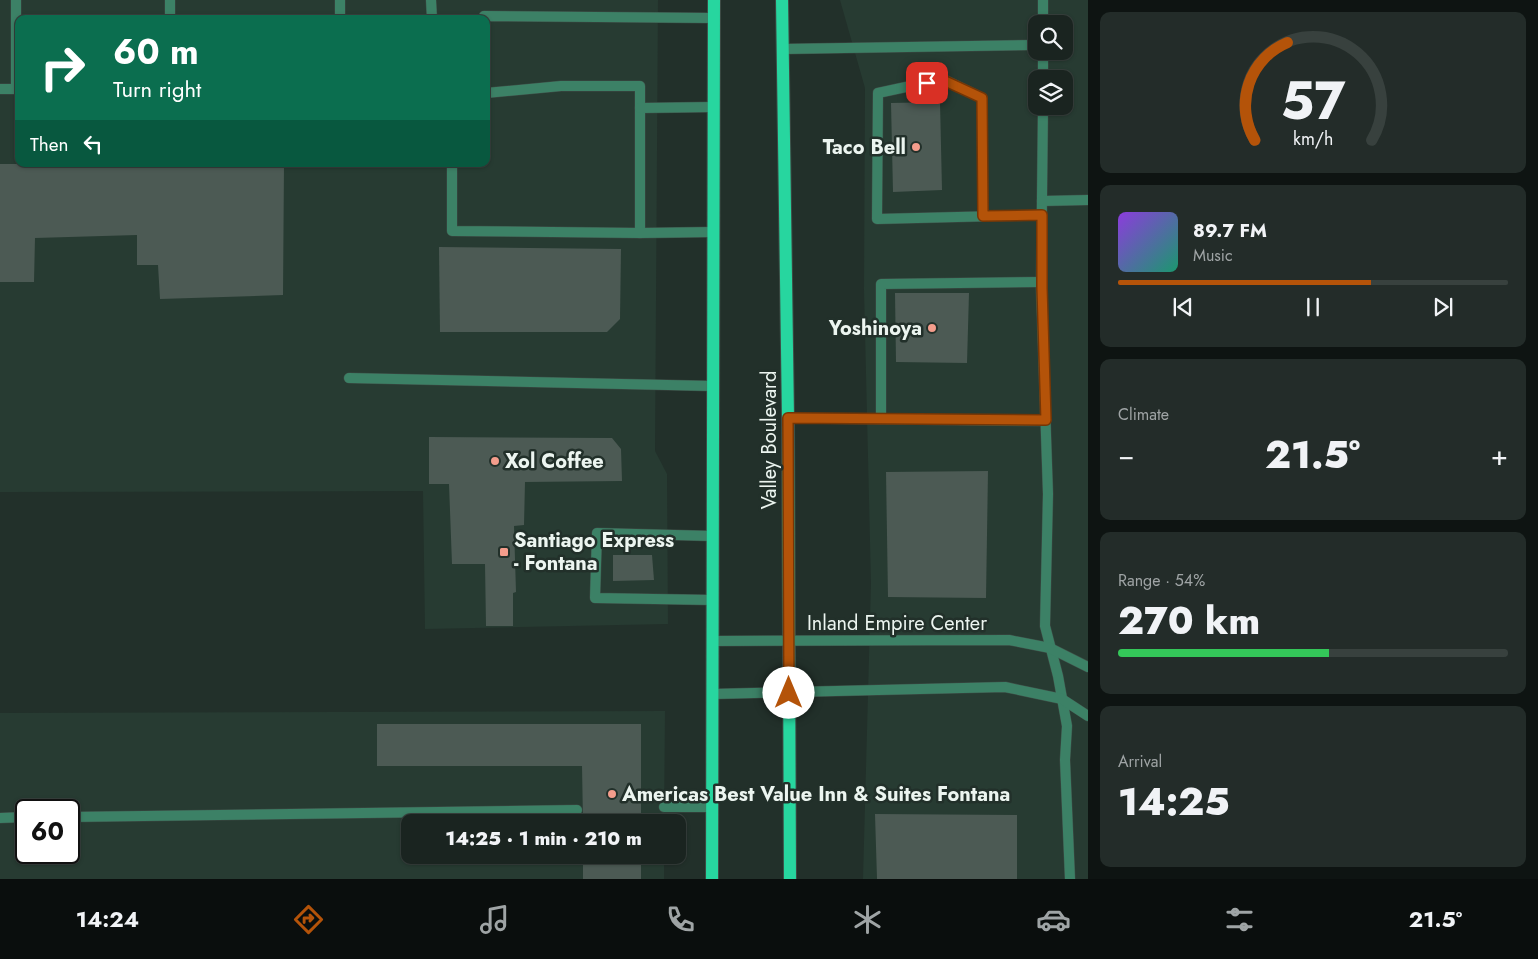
<!DOCTYPE html>
<meta charset="utf-8">
<style>
:root{--surface:#1a2420;--page:#232c29;--text:#f1f3f6;--muted:#9fa4a5;--line:#38413e;--accent:#b45309}
body{margin:0;font-family:Jost,sans-serif;background:var(--page);color:var(--text);height:100vh;display:flex;flex-direction:column;font-size:19px;white-space:nowrap}
*{box-sizing:border-box;margin:0}
p{font-size:16px;color:var(--muted)}
.icon{flex:none;width:28px;height:28px;fill:none;stroke:currentColor;stroke-width:2;stroke-linecap:round;stroke-linejoin:round}
.map{position:relative;flex:1;overflow:hidden}
.drawer{display:flex;flex-direction:column;gap:12px;padding:12px;background:#0e1412;width:450px}
.drawer>*{flex:none}
.guide{position:absolute;left:15px;top:15px;width:475px;height:152px;border-radius:10px;box-shadow:0 1px 4px #0004,0 0 0 1px var(--line);background:#0b6e4f;color:#fff;overflow:hidden}
.tools{position:absolute;left:1028px;top:15px;display:grid;gap:10px}
.tools a{display:grid;place-items:center;width:45px;height:45px;border-radius:10px;background:var(--surface);box-shadow:0 1px 4px #0004,0 0 0 1px var(--line);font-size:25px}
.speed{position:absolute;left:15px;top:799px;display:flex;gap:10px;font-size:25px;font-weight:700;text-align:center}
.speed>*{display:grid;place-content:center;width:65px;height:65px;border-radius:50%;background:var(--surface);box-shadow:0 1px 4px #0004,0 0 0 1px var(--line);line-height:1}
.speed .limit{border:2px solid #111;border-radius:8px;background:#fff;color:#111}
.pin{position:absolute;display:grid;place-items:center;width:42px;height:42px;color:#fff;margin:-21px;border-radius:10px;box-shadow:0 2px 8px #0006}
.me{position:absolute;width:55px;margin:-28px;rotate:0deg;stroke-linejoin:round;filter:drop-shadow(0 0 4px #0008)}
.turn{display:flex;align-items:center;gap:18px;height:105px;padding:0 15px;font-size:22px}
.turn .icon{width:65px;height:65px;stroke-width:2.5}
.turn b{display:block;font-size:35px;line-height:42px}
.then{display:flex;align-items:center;height:48px;padding:0 15px;background:#0003;gap:10px;font-size:19px}
.big{font-size:38px;font-weight:800;line-height:1.1}
.drawer .tile{flex:1;display:flex;flex-direction:column;justify-content:center;gap:8px;min-width:0;padding:0 18px;border-radius:10px;background:var(--page)}
.drawer .dial{align-items:center;gap:0}
.dial svg{height:130px;overflow:visible;fill:none;stroke:var(--line);stroke-width:7;stroke-linecap:round;text-anchor:middle}
.dial text{fill:var(--text);stroke:none}
.song{display:flex;align-items:center;gap:15px}
.cover{width:60px;height:60px;border-radius:8px;background:linear-gradient(135deg,hsl(270 70% 55%),hsl(160 70% 35%))}
.played{height:5px;border-radius:2px;background:linear-gradient(90deg,var(--accent) 65%,var(--line) 65%)}
.keys{display:flex;justify-content:space-around;direction:ltr}
.heat{display:flex;justify-content:space-between;align-items:center;font-size:28px;direction:ltr}
.charge{height:8px;border-radius:4px;background:linear-gradient(90deg,#34c759 54%,var(--line) 0)}
.trip{position:absolute;left:401px;top:814px;width:285px;height:50px;border-radius:10px;background:var(--surface);box-shadow:0 1px 4px #0004,0 0 0 1px var(--line);font-weight:800;line-height:50px;text-align:center}
.dock{display:flex;height:80px;justify-content:space-around;align-items:center;background:#0a0e0d;color:var(--muted)}
.dock .icon{width:35px;height:35px}
.dock .selected{color:var(--accent)}
.dock b{font-size:22px;color:var(--text)}
main{display:flex;flex:1;min-height:0}
.map>svg:first-child{display:block}
.built{fill:#273b32;fill-rule:evenodd}
.building{fill:#4c5a54}
.lines{fill:none;stroke-linecap:round;stroke-linejoin:round}
.lane-casing{stroke:#3e4c46;stroke-width:11}
.primary-casing{stroke:#3e4c46;stroke-width:14}
.lane{stroke:#3c8166;stroke-width:10}
.primary{stroke:#27d69f;stroke-width:12}
.route-casing{stroke:#753606;stroke-width:12}
.route{stroke:#b45309;stroke-width:9}
.poi-dot{fill:#f49d8c;stroke:#22302a;stroke-width:2}
.labels{text-anchor:middle;stroke-width:5;stroke-linejoin:round;paint-order:stroke}
.poi-label{font-size:20px;font-weight:bold;fill:#ecf5f0;stroke:#22302a;text-anchor:start}
.street-label{font-size:20px;fill:#ecf5f0;stroke:#22302a}
</style>
<main>
<div class="map">
<svg width="1088" height="879" viewBox="0 0 1088 879">
<rect width="100%" height="100%" fill="#22302a"/>
<!-- built -->
<g class="built">
<path d="M 0,0 L 658,0 L 655,451 L 667,474 L 668,624 L 425,629 L 423,491 L 0,492 ZM 19,19 L 486,19 L 486,164 L 19,164 Z"/>
<path d="M 840,0 L 1088,0 L 1088,879 L 863,879 L 871,583 L 864,290 L 865,88 ZM 1036,24 L 1064,24 L 1064,51 L 1036,51 ZM 1036,79 L 1064,79 L 1064,106 L 1036,106 Z"/>
<path d="M 665,711 L 664,822 L 410,822 L 410,855 L 664,855 L 664,879 L 0,879 L 0,713 ZM 26,810 L 69,810 L 69,852 L 26,852 Z"/>
</g>
<!-- building -->
<g class="building">
<polygon points="940,102 942,190 893,192 891,103"/>
<polygon points="0,164 284,164 283,295 160,299 158,265 137,265 137,235 35,238 34,282 0,282"/>
<polygon points="439,247 621,249 620,319 607,332 440,332"/>
<polygon points="895,293 969,293 967,363 896,362"/>
<polygon points="429,437 612,438 621,449 622,481 525,482 524,525 514,526 516,592 513,593 513,626 486,626 485,564 452,564 449,484 429,484"/>
<polygon points="988,471 986,598 888,597 886,472"/>
<polygon points="613,555 652,555 654,580 613,581"/>
<polygon points="377,724 641,724 641,822 583,822 582,766 377,766"/>
<polygon points="875,814 1017,815 1017,879 877,879"/>
<rect x="583" y="855" width="58" height="24"/>
</g>
<g class="lines">
<!-- lane casing -->
<g class="lane-casing">
<g id="lane">
<polyline points="170,0 170,19"/>
<polyline points="340,0 340,19"/>
<polyline points="431,0 432,19"/>
<polyline points="1043,0 1043,24"/>
<polyline points="484,19 484,16 714,18"/>
<polyline points="782,49 1036,45"/>
<polyline points="1043,79 1043,51"/>
<polyline points="0,89 19,89"/>
<polyline points="16,89 16,0"/>
<polyline points="486,93 561,86 640,86 640,233"/>
<polyline points="1043,106 1041,288 1048,494 1045,626 1058,676 1067,726 1065,760 1070,879"/>
<polyline points="640,108 714,107"/>
<polyline points="452,164 452,231 640,233 714,232"/>
<polyline points="1042,201 1088,200"/>
<polyline points="983,215 982,98 943,79 878,93 877,219 1042,215"/>
<polyline points="349,378 713,386"/>
<polyline points="788,418 1046,421"/>
<polyline points="881,419 881,284 1041,282"/>
<polyline points="713,536 597,533 595,598 713,600"/>
<polyline points="713,641 1009,640 1050,648 1088,667"/>
<polyline points="713,694 1005,687 1062,699 1088,716"/>
<polyline points="664,807 712,807"/>
<polyline points="69,817 577,810"/>
<polyline points="0,818 26,817"/>
</g>
</g>
<!-- primary casing -->
<g class="primary-casing">
<g id="primary">
<polyline points="782,0 788,418 790,879"/>
<polyline points="712,879 714,0"/>
</g>
</g>
<!-- lane -->
<use href="#lane" class="lane"/>
<!-- primary -->
<use href="#primary" class="primary"/>
</g>
<g class="lines">
<!-- route casing -->
<g class="route-casing">
<polyline id="route" points="789,693 788,418 1046,420 1042,288 1042,215 983,216 982,98 943,80 927,83"/>
</g>
<!-- route -->
<use href="#route" class="route"/>
</g>
<!-- markers -->
<g class="poi-dot">
<circle cx="916" cy="147" r="5"/>
<circle cx="932" cy="328" r="5"/>
<circle cx="495" cy="461" r="5"/>
<rect x="499" y="547" width="10" height="10" rx="2.5"/>
<circle cx="612" cy="794" r="5"/>
</g>
<g class="labels">
<!-- poi labels -->
<g class="poi-label">
<text x="906" y="154" text-anchor="end">Taco Bell</text>
<text x="922" y="335" text-anchor="end">Yoshinoya</text>
<text x="505" y="468">Xol Coffee</text>
<text x="514" y="547">Santiago Express<tspan x="514" dy="23">- Fontana</tspan></text>
<text x="622" y="801">Americas Best Value Inn &amp; Suites Fontana</text>
</g>
<!-- street labels -->
<g class="street-label">
<text transform="translate(769 440) rotate(-90)" y="7">Valley Boulevard</text>
<text x="897" y="630">Inland Empire Center</text>
</g>
</g>
</svg>
<div class="tools">
<a><svg class="icon" aria-label="search" viewBox="0 0 24 24"><circle cx="10" cy="10" r="6"/><path d="M15 15l6 6"/></svg></a>
<a><svg class="icon" aria-label="layers" viewBox="0 0 24 24"><path d="M12 4l9 5-9 5-9-5zM3 14l9 5 9-5"/></svg></a>
</div>
<div class="speed"><div class="limit">60</div></div>
<div class="pin" style="left:927px;top:83px;background:#d93025"><svg class="icon" aria-label="arrive" viewBox="0 0 24 24"><path d="M6 21V4h12l-3 4 3 4H6"/></svg></div>
<svg class="me" style="left:789px;top:693px" viewBox="-20 -20 40 40"><circle r="19" fill="#fff"/><path d="M0-13L10 11 0 6-10 11z" fill="#b45309"/></svg>
<div class="trip">14:25 · 1 min · 210 m</div>
<div class="guide">
<div class="turn"><svg class="icon" aria-label="right" viewBox="0 0 24 24"><path d="M7 20v-9h11M14 6l5 5-5 5"/></svg><div><b>60 m</b>Turn right</div></div>
<div class="then">Then<svg class="icon" aria-label="left" viewBox="0 0 24 24"><path d="M17 20v-9H6M10 6l-5 5 5 5"/></svg></div>
</div>
</div>
<section class="drawer">
<div class="tile dial"><svg viewBox="0 0 100 80">
<path d="M14 69A42 42 0 1 1 86 69"/>
<path d="M14 69A42 42 0 0 1 34 9" stroke="#b45309"/>
<text x="50" y="56" font-size="32" font-weight="700">57</text>
<text x="50" y="72" font-size="11">km/h</text>
</svg></div>
<div class="tile">
<div class="song"><i class="cover"></i><div><b>89.7 FM</b><p>Music</p></div></div>
<div class="played"></div>
<div class="keys"><svg class="icon" aria-label="previous" viewBox="0 0 24 24"><path d="M18 5L8 12l10 7zM5 5v14"/></svg><svg class="icon" aria-label="pause" viewBox="0 0 24 24"><path d="M8 5v14M16 5v14"/></svg><svg class="icon" aria-label="next" viewBox="0 0 24 24"><path d="M6 5l10 7-10 7zM19 5v14"/></svg></div>
</div>
<div class="tile"><p>Climate</p>
<div class="heat"><a>−</a><b class="big">21.5°</b><a>+</a></div>
</div>
<div class="tile"><p>Range · 54%</p><b class="big">270 km</b><div class="charge"></div></div>
<div class="tile"><p>Arrival</p><b class="big">14:25</b></div>
</section>
</main>
<nav class="dock">
<b>14:24</b>
<svg class="icon selected" aria-label="directions" viewBox="0 0 24 24"><path d="M12 3l9 9-9 9-9-9zM9 14v-3h6M13 9l2 2-2 2"/></svg>
<svg class="icon" aria-label="music" viewBox="0 0 24 24"><path d="M9 18V5l10-2v13"/><circle cx="6" cy="18" r="3"/><circle cx="16" cy="16" r="3"/></svg>
<svg class="icon" aria-label="phone" viewBox="0 0 24 24"><path d="M5 4h4l2 5-3 2q2 4 5 5l2-3 5 2v4C11 20 4 13 5 4z"/></svg>
<svg class="icon" aria-label="climate" viewBox="0 0 24 24"><path d="M12 3v18M4 7l16 10M4 17L20 7"/></svg>
<svg class="icon" aria-label="car" viewBox="0 0 24 24"><path d="M5 17H2v-5l4-1 3-4h7l3 4 3 1v5h-3M9 17h6M6 11h13"/><circle cx="7" cy="17" r="2"/><circle cx="17" cy="17" r="2"/></svg>
<svg class="icon" aria-label="filters" viewBox="0 0 24 24"><path d="M4 7h16M4 17h16"/><circle cx="9" cy="7" r="2"/><circle cx="15" cy="17" r="2"/></svg>
<b>21.5°</b>
</nav>
